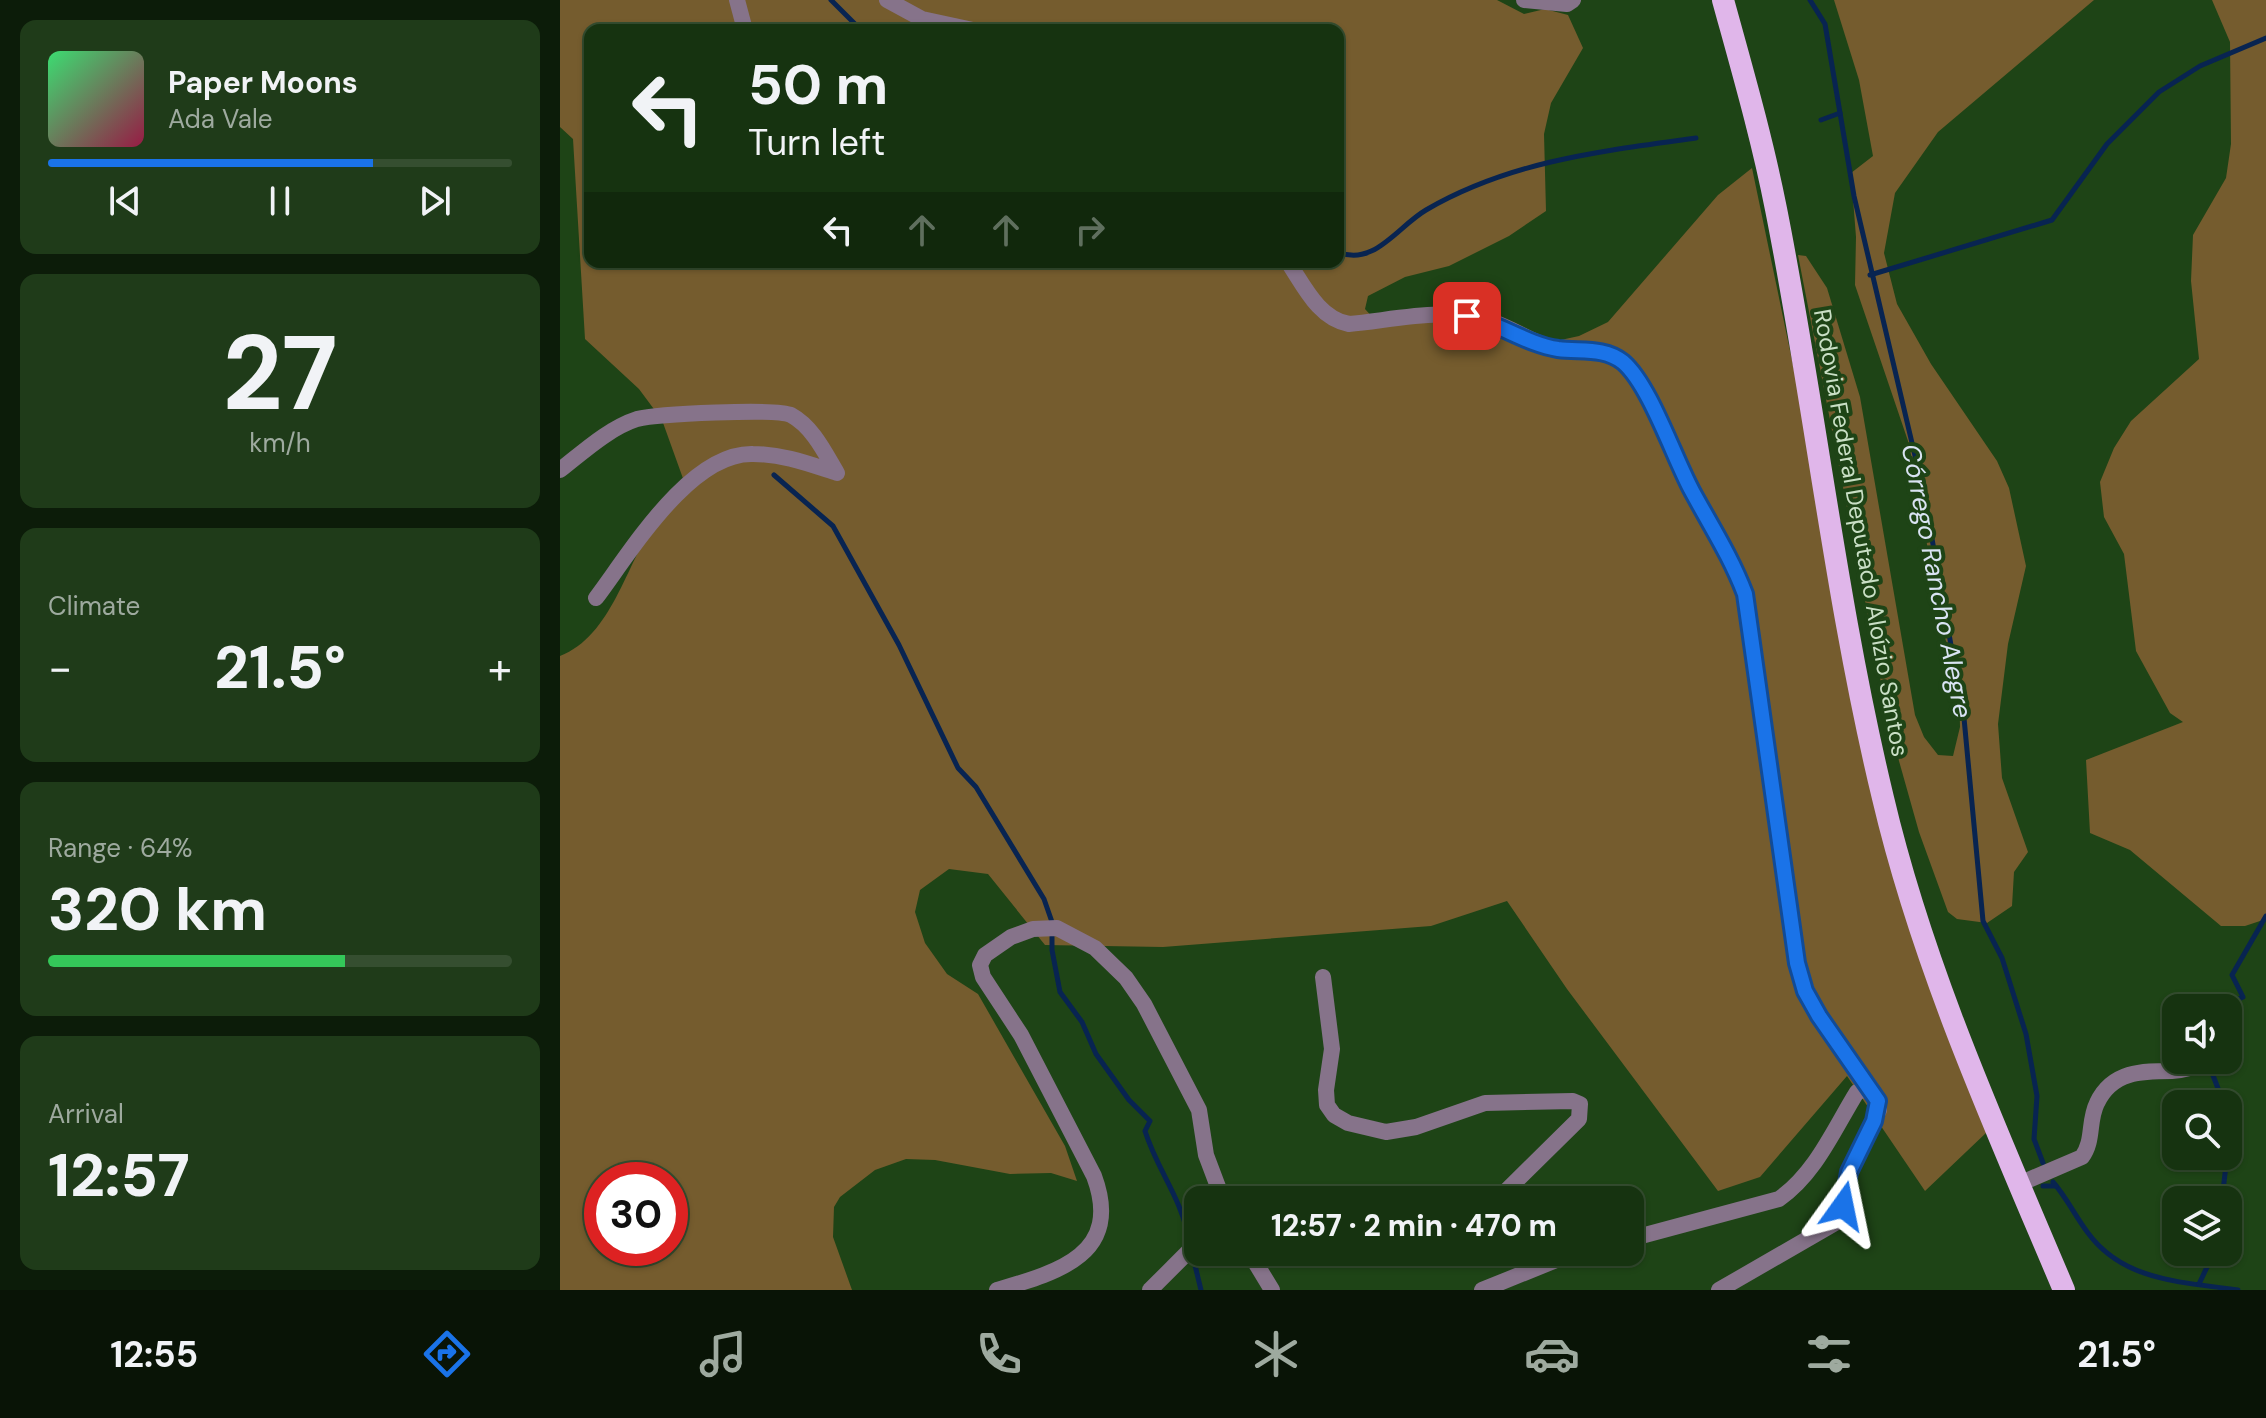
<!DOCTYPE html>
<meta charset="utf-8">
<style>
:root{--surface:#163310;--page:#1f3b19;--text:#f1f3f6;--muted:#9eaa9f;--line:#354e30;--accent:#1a73e8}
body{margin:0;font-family:"DM Sans",sans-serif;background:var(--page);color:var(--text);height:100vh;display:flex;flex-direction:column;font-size:30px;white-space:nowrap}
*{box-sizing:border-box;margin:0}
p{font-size:26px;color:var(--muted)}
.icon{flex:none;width:44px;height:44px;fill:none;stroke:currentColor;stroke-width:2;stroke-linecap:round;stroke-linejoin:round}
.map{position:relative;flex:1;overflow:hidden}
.drawer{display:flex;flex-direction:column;gap:20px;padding:20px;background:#0c1c09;width:560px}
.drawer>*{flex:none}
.hud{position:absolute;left:24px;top:24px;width:760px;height:244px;border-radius:16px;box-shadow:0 2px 6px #0004,0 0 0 2px var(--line);background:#163310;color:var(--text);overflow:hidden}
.buttons{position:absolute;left:1602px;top:994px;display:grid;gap:16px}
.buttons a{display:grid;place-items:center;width:80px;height:80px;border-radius:16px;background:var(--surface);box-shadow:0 2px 6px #0004,0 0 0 2px var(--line);font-size:40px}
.speed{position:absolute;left:24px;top:1162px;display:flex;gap:16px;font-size:40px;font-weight:700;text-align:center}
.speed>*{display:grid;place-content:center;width:104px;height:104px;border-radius:50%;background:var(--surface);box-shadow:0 2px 6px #0004,0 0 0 2px var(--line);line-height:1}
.speed .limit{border:12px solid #d22;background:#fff;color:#111}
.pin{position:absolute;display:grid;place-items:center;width:68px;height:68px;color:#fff;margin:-34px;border-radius:16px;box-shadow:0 4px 12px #0006}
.me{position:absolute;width:88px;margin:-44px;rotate:12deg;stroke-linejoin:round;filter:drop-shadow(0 0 6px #0008)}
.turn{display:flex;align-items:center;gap:28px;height:168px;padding:0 32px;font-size:36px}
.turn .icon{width:104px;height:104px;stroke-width:2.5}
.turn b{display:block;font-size:56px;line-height:68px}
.lanes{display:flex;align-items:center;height:76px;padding:0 32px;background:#0003;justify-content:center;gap:40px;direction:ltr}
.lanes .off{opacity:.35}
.big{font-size:60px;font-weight:800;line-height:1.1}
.drawer .widget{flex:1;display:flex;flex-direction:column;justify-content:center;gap:12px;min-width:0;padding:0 28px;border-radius:16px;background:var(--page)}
.drawer .dial{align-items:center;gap:0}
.dial b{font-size:104px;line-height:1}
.song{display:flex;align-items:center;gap:24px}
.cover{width:96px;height:96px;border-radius:12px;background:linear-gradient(135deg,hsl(140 70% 55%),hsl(340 70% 35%))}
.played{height:8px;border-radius:4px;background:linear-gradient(90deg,var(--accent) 70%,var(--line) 70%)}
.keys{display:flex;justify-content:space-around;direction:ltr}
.heat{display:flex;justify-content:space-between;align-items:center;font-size:44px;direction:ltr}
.charge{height:12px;border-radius:6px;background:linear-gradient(90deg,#34c759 64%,var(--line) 0)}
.trip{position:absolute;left:624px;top:1186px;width:460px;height:80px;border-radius:16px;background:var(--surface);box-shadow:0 2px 6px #0004,0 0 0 2px var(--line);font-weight:800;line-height:80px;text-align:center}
.dock{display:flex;height:128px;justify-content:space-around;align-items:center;background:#091406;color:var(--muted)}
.dock .icon{width:56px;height:56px}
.dock .selected{color:var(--accent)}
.dock b{font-size:36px;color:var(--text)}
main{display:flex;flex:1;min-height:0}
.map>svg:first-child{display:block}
.green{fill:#755c2e;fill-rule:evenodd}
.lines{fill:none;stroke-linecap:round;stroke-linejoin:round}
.stream{stroke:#082451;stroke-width:5}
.minor{stroke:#86738a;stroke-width:16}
.trunk{stroke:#e0b6ea;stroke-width:22}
.route-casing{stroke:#114b97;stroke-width:20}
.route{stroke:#1a73e8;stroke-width:14}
.labels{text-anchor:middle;stroke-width:8;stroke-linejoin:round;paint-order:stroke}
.street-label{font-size:24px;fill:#c9dfc5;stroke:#1e4416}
.water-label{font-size:26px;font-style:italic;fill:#d9e3f3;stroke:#1e4416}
</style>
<main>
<section class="drawer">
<div class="widget">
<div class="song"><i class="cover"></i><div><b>Paper Moons</b><p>Ada Vale</p></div></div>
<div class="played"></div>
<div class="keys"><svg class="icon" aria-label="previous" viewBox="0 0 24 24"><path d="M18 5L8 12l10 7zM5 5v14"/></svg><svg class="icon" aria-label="pause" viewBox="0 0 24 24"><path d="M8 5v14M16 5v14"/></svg><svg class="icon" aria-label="next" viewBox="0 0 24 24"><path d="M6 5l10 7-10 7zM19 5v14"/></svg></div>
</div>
<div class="widget dial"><b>27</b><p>km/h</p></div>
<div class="widget"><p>Climate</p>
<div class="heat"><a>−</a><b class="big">21.5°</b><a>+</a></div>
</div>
<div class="widget"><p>Range · 64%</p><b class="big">320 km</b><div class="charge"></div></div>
<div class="widget"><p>Arrival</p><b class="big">12:57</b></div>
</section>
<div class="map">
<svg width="1706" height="1290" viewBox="0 0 1706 1290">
<rect width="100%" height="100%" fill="#1e4416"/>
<!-- green -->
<g class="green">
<path d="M 0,0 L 937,0 L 964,14 L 985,9 L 1008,15 L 1023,48 L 991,103 L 984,134 L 986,211 L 949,236 L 889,266 L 845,277 L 808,296 L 805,309 L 816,321 L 866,321 L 896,326 L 922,336 L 987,343 L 1019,336 L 1048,322 L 1158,195 L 1192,168 L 1254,466 L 1275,599 L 1427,1132 L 1365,1191 L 1287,1076 L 1200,1177 L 1158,1191 L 1007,989 L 947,901 L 871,926 L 603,947 L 485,945 L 428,874 L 389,869 L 360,890 L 355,912 L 365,943 L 387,974 L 418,994 L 505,1146 L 517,1181 L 491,1173 L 450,1174 L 375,1160 L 346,1159 L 315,1170 L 280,1197 L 274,1207 L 273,1237 L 292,1290 L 0,1290 L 0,656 C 52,636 66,564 95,523 C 104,509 115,497 125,484 L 102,420 L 79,389 L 25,339 L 13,139 L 0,127 ZM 30,30 L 778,30 L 778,262 L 30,262 ZM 42,1180 L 110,1180 L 110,1248 L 42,1248 Z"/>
<polygon points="1274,0 1534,0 1378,132 1335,193 1324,253 1337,304 1371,364 1437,461 1449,488 1466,566 1448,644 1438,724 1442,778 1468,852 1454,872 1452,906 1427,923 1397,919 1388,912 1359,832 1330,729 1238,255 1246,256 1267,288 1300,397 1355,715 1364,737 1378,755 1393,756 1400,727 1399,680 1375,608 1362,505 1348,441 1295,285 1296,237 1291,173 1313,156 1299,80"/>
<polygon points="1652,0 1706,0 1706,919 1685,926 1661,926 1570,850 1530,833 1526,760 1623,722 1610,713 1576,651 1564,554 1544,517 1540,482 1554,448 1571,421 1639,359 1631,281 1633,235 1666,178 1671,144 1670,42"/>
</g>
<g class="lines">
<!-- stream -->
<g class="stream">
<polyline points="271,0 301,30"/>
<polyline points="1250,0 1265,24 1294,196 1364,494 1404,718 1423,921 1442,958 1466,1034 1477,1096 1474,1139 1483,1163"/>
<polyline points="1261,120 1280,113"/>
<path d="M 778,252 C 814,267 837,227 866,210 C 950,161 1042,151 1136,138"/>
<polyline points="1310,275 1492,220 1547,144 1599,92 1640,66 1706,38"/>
<path d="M 214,475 L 273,526 L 339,645 L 398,768 L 416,787 L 484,899 L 492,922 L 492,950 L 500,992 L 522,1022 L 536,1054 L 569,1100 L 590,1121 L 585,1131 C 598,1172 621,1196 630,1243"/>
<polyline points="1660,1008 1683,997 1672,975 1706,916"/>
<polyline points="1649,1065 1664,1104"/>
<polyline points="1668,1114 1673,1129 1668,1149"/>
<path d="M 1493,1182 C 1507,1198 1515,1216 1528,1233 C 1564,1282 1624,1282 1678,1290"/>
<polyline points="1483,1186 1496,1186"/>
<polyline points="1662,1200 1667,1156"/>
<polyline points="632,1253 641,1290"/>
<polyline points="1639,1284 1648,1265 1644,1252"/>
</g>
<!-- minor -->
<g class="minor">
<polyline points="177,0 185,30"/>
<polyline points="327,0 362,19 413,30"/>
<polyline points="964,0 1007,4 1013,0"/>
<path d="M 728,262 C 744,286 759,319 789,324 C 834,320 888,306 933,322 C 955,329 972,343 994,348 C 1018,353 1044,345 1064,364 C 1092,390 1112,451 1129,486 C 1148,523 1170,555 1185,594 L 1237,963 C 1250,1012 1282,1048 1311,1088"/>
<path d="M 0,470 C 23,452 49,428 77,419 C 97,414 216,408 231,415 C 253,427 265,453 277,473 C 249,464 223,454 193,454 C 130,452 70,553 36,598"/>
<polyline points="763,977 772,1049 766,1090 767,1105 774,1115 788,1123 826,1132 856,1127 925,1103 1013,1101 1020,1104 1019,1119 937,1200"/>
<polyline points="1668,1055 1672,1054"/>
<path d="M 1459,1184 L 1522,1157 C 1534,1141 1528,1121 1537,1103 C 1552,1071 1582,1071 1612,1071 C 1628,1070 1641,1065 1655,1060"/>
<path d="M 1070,1239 L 1219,1199 C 1256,1173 1274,1129 1297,1092 L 1311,1088 L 1319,1110 L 1289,1172 L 1283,1206 L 1275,1223 L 1159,1290"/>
<polyline points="689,1252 712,1290"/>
<path d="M 437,1290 C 499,1272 563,1254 534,1176 L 461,1035 L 423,977 L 420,965 L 425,955 L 451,937 L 473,929 L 497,928 L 535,948 L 566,978 L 584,1004 L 639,1110 L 646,1155 L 663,1200"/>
<polyline points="590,1290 638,1242"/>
<polyline points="922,1290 1016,1252"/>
</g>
<!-- trunk -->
<path class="trunk" d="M 1163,0 C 1182,69 1202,138 1216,209 C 1255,405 1276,604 1323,798 C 1363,968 1436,1129 1504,1290"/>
</g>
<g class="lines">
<!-- route casing -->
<g class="route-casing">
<path id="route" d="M 907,316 C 939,323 966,344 998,349 C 1021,352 1044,347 1063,362 C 1090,385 1114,458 1132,491 C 1151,526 1171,557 1185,594 L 1237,963 L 1245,991 L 1259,1016 L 1318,1101 L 1314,1121 L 1289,1172 L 1283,1206"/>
</g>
<!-- route -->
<use href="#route" class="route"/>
</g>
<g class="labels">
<!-- street labels -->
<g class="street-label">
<text transform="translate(1301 533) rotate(80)" y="8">Rodovia Federal Deputado Aloízio Santos</text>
</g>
<!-- water labels -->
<g class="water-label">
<text transform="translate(1377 581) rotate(79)" y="9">Córrego Rancho Alegre</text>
</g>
</g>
</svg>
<div class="buttons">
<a><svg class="icon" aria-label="sound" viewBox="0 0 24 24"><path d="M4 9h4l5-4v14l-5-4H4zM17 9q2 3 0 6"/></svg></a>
<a><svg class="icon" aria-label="search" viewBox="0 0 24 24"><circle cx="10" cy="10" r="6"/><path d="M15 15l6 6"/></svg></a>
<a><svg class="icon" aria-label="layers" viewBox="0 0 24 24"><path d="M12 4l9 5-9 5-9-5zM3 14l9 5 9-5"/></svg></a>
</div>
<div class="speed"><div class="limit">30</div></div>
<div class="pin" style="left:907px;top:316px;background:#d93025"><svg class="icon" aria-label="arrive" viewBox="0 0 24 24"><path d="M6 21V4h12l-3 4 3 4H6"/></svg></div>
<svg class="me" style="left:1283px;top:1206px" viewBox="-20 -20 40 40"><path d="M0-17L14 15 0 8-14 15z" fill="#1a73e8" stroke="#fff" stroke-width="4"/></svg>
<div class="trip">12:57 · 2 min · 470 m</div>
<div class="hud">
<div class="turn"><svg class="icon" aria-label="left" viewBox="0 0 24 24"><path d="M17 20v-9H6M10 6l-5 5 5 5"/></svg><div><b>50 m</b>Turn left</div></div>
<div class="lanes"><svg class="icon" aria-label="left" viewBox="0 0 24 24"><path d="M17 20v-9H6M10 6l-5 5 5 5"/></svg><svg class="icon off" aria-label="ahead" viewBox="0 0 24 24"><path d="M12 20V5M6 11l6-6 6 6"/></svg><svg class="icon off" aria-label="ahead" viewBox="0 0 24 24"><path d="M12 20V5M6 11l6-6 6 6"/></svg><svg class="icon off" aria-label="right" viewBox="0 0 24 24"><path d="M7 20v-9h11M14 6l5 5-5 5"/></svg></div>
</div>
</div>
</main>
<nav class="dock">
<b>12:55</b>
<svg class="icon selected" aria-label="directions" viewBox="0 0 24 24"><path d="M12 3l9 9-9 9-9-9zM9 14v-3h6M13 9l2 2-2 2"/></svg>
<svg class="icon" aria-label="music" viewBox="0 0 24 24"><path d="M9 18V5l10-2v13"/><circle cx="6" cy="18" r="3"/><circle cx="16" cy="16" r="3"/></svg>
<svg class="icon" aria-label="phone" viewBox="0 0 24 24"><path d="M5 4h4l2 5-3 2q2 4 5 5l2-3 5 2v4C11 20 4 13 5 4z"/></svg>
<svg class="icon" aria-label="climate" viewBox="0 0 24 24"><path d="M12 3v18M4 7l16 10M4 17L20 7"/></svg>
<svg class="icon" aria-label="car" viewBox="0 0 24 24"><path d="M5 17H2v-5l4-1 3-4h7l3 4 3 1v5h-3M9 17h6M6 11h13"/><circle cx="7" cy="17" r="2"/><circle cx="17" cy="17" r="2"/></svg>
<svg class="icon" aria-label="filters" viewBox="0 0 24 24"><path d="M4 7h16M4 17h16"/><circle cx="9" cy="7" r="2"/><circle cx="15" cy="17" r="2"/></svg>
<b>21.5°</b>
</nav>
